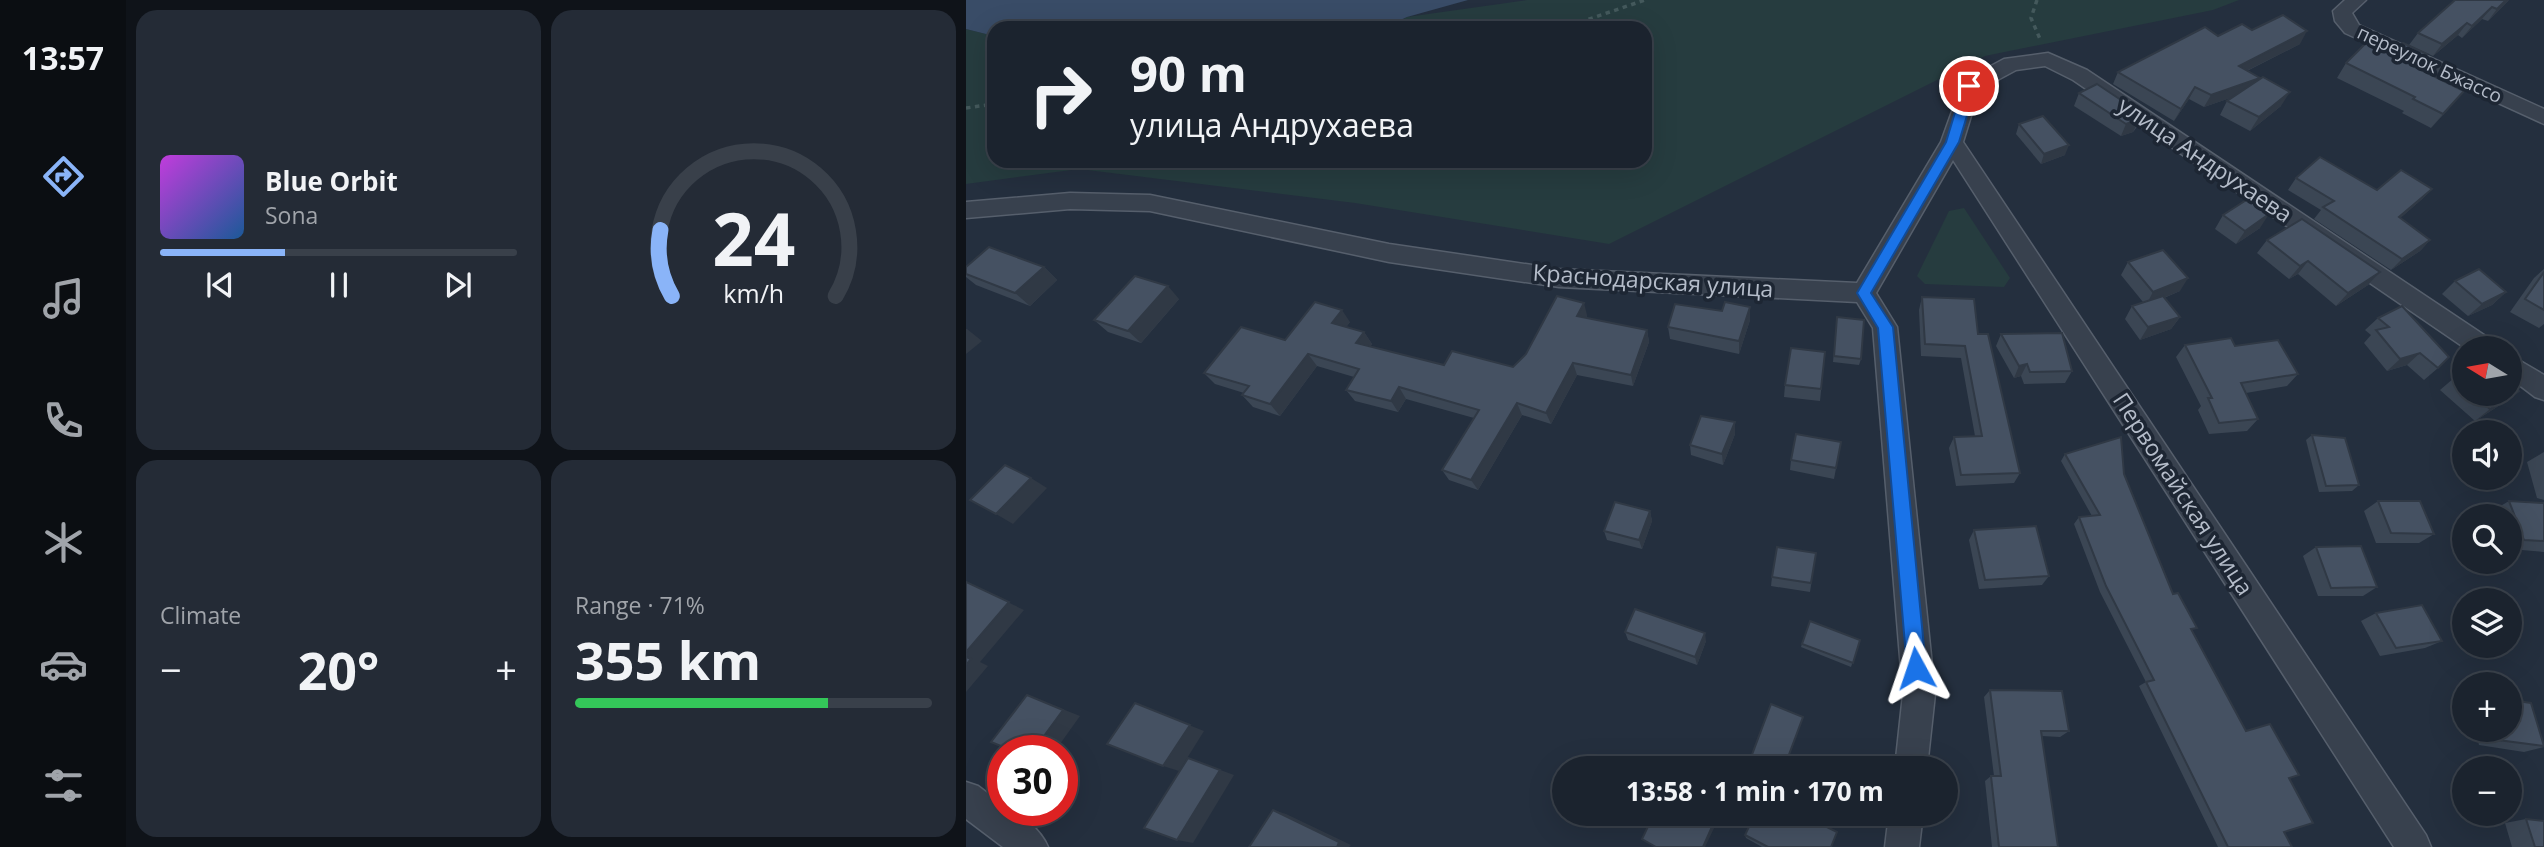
<!DOCTYPE html>
<meta charset="utf-8">
<style>
:root{--surface:#1b232e;--page:#242b36;--text:#f1f3f6;--muted:#a0a4aa;--line:#39404a;--accent:#8ab4f8}
body{margin:0;font-family:"Open Sans",sans-serif;background:var(--page);color:var(--text);height:100vh;display:flex;flex-direction:column;font-size:26px;white-space:nowrap}
*{box-sizing:border-box;margin:0}
p{font-size:23px;color:var(--muted)}
.icon{flex:none;width:38px;height:38px;fill:none;stroke:currentColor;stroke-width:2;stroke-linecap:round;stroke-linejoin:round}
.map{position:relative;flex:1;overflow:hidden}
.sheet{display:flex;flex-direction:column;gap:10px;padding:10px;background:#0f1319;width:840px}
.sheet>*{flex:none}
.guide{position:absolute;left:21px;top:21px;width:665px;height:147px;border-radius:21px;box-shadow:0 7px 28px #0002,0 0 0 2px var(--line);background:#1b232e;color:var(--text);overflow:hidden}
.needle{width:46px;rotate:281deg}
.buttons{position:absolute;left:1486px;top:336px;display:grid;gap:14px}
.buttons a{display:grid;place-items:center;width:70px;height:70px;border-radius:50%;background:var(--surface);box-shadow:0 7px 28px #0002,0 0 0 2px var(--line);font-size:35px}
.speed{position:absolute;left:21px;top:735px;display:flex;gap:14px;font-size:35px;font-weight:700;text-align:center}
.speed>*{display:grid;place-content:center;width:91px;height:91px;border-radius:50%;background:var(--surface);box-shadow:0 7px 28px #0002,0 0 0 2px var(--line);line-height:1}
.speed .limit{border:10px solid #d22;background:#fff;color:#111}
.pin{position:absolute;display:grid;place-items:center;width:60px;height:60px;color:#fff;margin:-30px;border:4px solid #fff;border-radius:50%;box-shadow:0 2px 7px #0007}
.me{position:absolute;width:77px;margin:-38px;rotate:355deg;stroke-linejoin:round;filter:drop-shadow(0 0 5px #0008)}
.turn{display:flex;align-items:center;gap:24px;height:147px;padding:0 28px;font-size:32px}
.turn .icon{width:91px;height:91px;stroke-width:2.5}
.turn b{display:block;font-size:49px;line-height:60px}
.big{font-size:52px;font-weight:700;line-height:1.1}
.sheet .card{flex:1;display:flex;flex-direction:column;justify-content:center;gap:10px;min-width:0;padding:0 24px;border-radius:21px;background:var(--page)}
.sheet .dial{align-items:center;gap:0}
.dial svg{height:182px;overflow:visible;fill:none;stroke:var(--line);stroke-width:7;stroke-linecap:round;text-anchor:middle}
.dial text{fill:var(--text);stroke:none}
.song{display:flex;align-items:center;gap:21px}
.cover{width:84px;height:84px;border-radius:10px;background:linear-gradient(135deg,hsl(290 70% 55%),hsl(210 70% 35%))}
.played{height:7px;border-radius:4px;background:linear-gradient(90deg,var(--accent) 35%,var(--line) 35%)}
.keys{display:flex;justify-content:space-around;direction:ltr}
.heat{display:flex;justify-content:space-between;align-items:center;font-size:38px;direction:ltr}
.charge{height:10px;border-radius:5px;background:linear-gradient(90deg,#34c759 71%,var(--line) 0)}
.sheet .tiles{flex:1;display:grid;gap:10px;grid-template-columns:repeat(2,1fr)}
.trip{position:absolute;left:586px;top:756px;width:406px;height:70px;border-radius:35px;background:var(--surface);box-shadow:0 7px 28px #0002,0 0 0 2px var(--line);font-weight:700;line-height:70px;text-align:center}
main{display:flex;flex:1;min-height:0}
.tab-bar{display:flex;flex-direction:column;width:126px;justify-content:space-around;align-items:center;background:#0b0e12;color:var(--muted)}
.tab-bar .icon{width:49px;height:49px}
.tab-bar .active{color:var(--accent)}
.tab-bar b{font-size:32px;color:var(--text)}
.map>svg:first-child{display:block}
.green{fill:#263c3f}
.water{fill:#394c67}
.lines{fill:none;stroke-linecap:round;stroke-linejoin:round}
.minor-casing{stroke:#565f6c;stroke-width:3}
.path{stroke:#44595c;stroke-width:3.5;stroke-dasharray:4.5 4.5;stroke-linecap:butt}
.minor{fill:#38414e;fill-rule:evenodd}
.wall{fill:#3b4654}
.shaded-wall{fill:#303945}
.building{fill:#455162;stroke:#303945;stroke-width:2}
.route{fill:#1a73e8;stroke:#114b97;stroke-width:2}
.labels{text-anchor:middle;stroke-width:7;stroke-linejoin:round;paint-order:stroke}
.far-street-label{font-size:19px;fill:#b4bcc9;stroke:#1d2633}
.street-label{font-size:23px;fill:#b4bcc9;stroke:#1d2633}
</style>
<main>
<nav class="tab-bar">
<b>13:57</b>
<svg class="icon active" aria-label="directions" viewBox="0 0 24 24"><path d="M12 3l9 9-9 9-9-9zM9 14v-3h6M13 9l2 2-2 2"/></svg>
<svg class="icon" aria-label="music" viewBox="0 0 24 24"><path d="M9 18V5l10-2v13"/><circle cx="6" cy="18" r="3"/><circle cx="16" cy="16" r="3"/></svg>
<svg class="icon" aria-label="phone" viewBox="0 0 24 24"><path d="M5 4h4l2 5-3 2q2 4 5 5l2-3 5 2v4C11 20 4 13 5 4z"/></svg>
<svg class="icon" aria-label="climate" viewBox="0 0 24 24"><path d="M12 3v18M4 7l16 10M4 17L20 7"/></svg>
<svg class="icon" aria-label="car" viewBox="0 0 24 24"><path d="M5 17H2v-5l4-1 3-4h7l3 4 3 1v5h-3M9 17h6M6 11h13"/><circle cx="7" cy="17" r="2"/><circle cx="17" cy="17" r="2"/></svg>
<svg class="icon" aria-label="filters" viewBox="0 0 24 24"><path d="M4 7h16M4 17h16"/><circle cx="9" cy="7" r="2"/><circle cx="15" cy="17" r="2"/></svg>
</nav>
<section class="sheet">
<div class="tiles">
<div class="card">
<div class="song"><i class="cover"></i><div><b>Blue Orbit</b><p>Sona</p></div></div>
<div class="played"></div>
<div class="keys"><svg class="icon" aria-label="previous" viewBox="0 0 24 24"><path d="M18 5L8 12l10 7zM5 5v14"/></svg><svg class="icon" aria-label="pause" viewBox="0 0 24 24"><path d="M8 5v14M16 5v14"/></svg><svg class="icon" aria-label="next" viewBox="0 0 24 24"><path d="M6 5l10 7-10 7zM19 5v14"/></svg></div>
</div>
<div class="card dial"><svg viewBox="0 0 100 80">
<path d="M14 69A42 42 0 1 1 86 69"/>
<path d="M14 69A42 42 0 0 1 9 40" stroke="#8ab4f8"/>
<text x="50" y="56" font-size="32" font-weight="700">24</text>
<text x="50" y="72" font-size="11">km/h</text>
</svg></div>
<div class="card"><p>Climate</p>
<div class="heat"><a>−</a><b class="big">20°</b><a>+</a></div>
</div>
<div class="card"><p>Range · 71%</p><b class="big">355 km</b><div class="charge"></div></div>
</div>
</section>
<div class="map">
<svg width="1578" height="847" viewBox="0 0 1578 847">
<rect width="100%" height="100%" fill="#242f3e"/>
<!-- green -->
<g class="green">
<polygon points="561,0 1273,0 1247,10 1019,56 643,244 389,203 113,169 0,184 0,29 28,36 28,161 679,161 679,28 417,28 441,17"/>
<polygon points="998,208 1044,278 1038,287 959,284 951,276 983,211"/>
</g>
<!-- water -->
<polygon class="water" points="0,0 502,0 441,17 417,28 28,28 28,36 0,29"/>
<g class="lines">
<!-- minor casing -->
<g class="minor-casing">
<g id="minor">
<polygon points="1379,0 1400,0 1386,13 1393,25 1578,109 1578,124 1379,33 1369,21 1367,11"/>
<polygon points="1082,53 1121,70 1527,341 1530,348 1499,348 1107,80 1079,66 1050,70 1013,90 997,142 1460,835 1465,847 1428,847 987,160 910,293 931,327 969,694 961,768 929,768 937,694 907,328 891,302 593,287 423,262 184,211 104,209 0,218 0,202 104,193 184,195 423,244 593,269 891,283 975,142 997,81 1038,59"/>
<polygon points="1544,355 1578,375 1578,400 1569,397 1544,378"/>
<path d="M 0,782 L 12,786 L 37,805 L 37,810 C 54,810 76,832 82,847 L 37,847 L 0,819 Z"/>
<polygon points="923,814 957,814 953,847 919,847"/>
</g>
</g>
<!-- path -->
<g class="path">
<polyline points="1071,0 1065,18 1074,39"/>
<polyline points="597,28 679,0"/>
<polyline points="0,108 28,104"/>
</g>
<!-- minor -->
<use href="#minor" class="minor"/>
</g>
<!-- wall -->
<g class="wall">
<polygon points="1543,0 1522,21 1516,19 1496,38 1492,35 1467,56 1443,45 1452,33"/>
<polygon points="1286,30 1334,44 1281,71 1315,106 1284,131 1254,115 1261,101 1267,97 1238,107 1223,99 1208,121 1147,84 1152,72 1252,36"/>
<polygon points="1380,63 1451,68 1486,105 1465,128 1436,113 1438,111 1371,78"/>
<polygon points="1113,93 1171,127 1167,132 1155,136 1108,106"/>
<polygon points="1053,124 1099,155 1075,164 1050,134"/>
<polygon points="1330,178 1411,190 1466,189 1455,200 1434,218 1464,240 1454,251 1425,270 1348,219 1355,210 1322,190"/>
<polygon points="1257,215 1294,228 1270,244 1249,229"/>
<polygon points="1301,240 1414,272 1402,285 1370,306 1332,274 1323,279 1291,253"/>
<polygon points="1162,262 1214,291 1198,298 1214,317 1205,329 1174,340 1159,319 1166,306 1177,302 1155,275"/>
<polygon points="0,267 78,267 91,280 64,306 10,285 0,277"/>
<polygon points="1578,269 1578,324 1573,328 1544,312 1568,278"/>
<polygon points="1489,281 1540,292 1526,305 1502,316 1476,294"/>
<polygon points="956,297 1012,334 1054,473 1048,483 990,486 983,448 988,437 1009,436 995,358 955,356 953,310"/>
<polygon points="213,299 175,343 142,332 128,320"/>
<polygon points="621,315 620,318 681,330 683,342 667,386 611,375 585,424 556,415 512,490 483,480 476,470 508,418 440,399 432,412 389,401 380,390 388,377 351,366 314,416 287,407 276,395 278,393 249,384 238,373 319,340 384,322 380,327 398,332 406,344 404,347 478,365 547,367"/>
<polygon points="871,317 895,359 893,365 867,362"/>
<polygon points="1412,318 1472,368 1458,380 1441,365 1421,371 1398,343 1405,335 1399,330"/>
<polygon points="784,320 773,354 704,339 702,327"/>
<polygon points="1035,334 1106,371 1099,383 1058,384 1055,376 1048,378 1030,346"/>
<polygon points="1219,345 1269,346 1332,374 1321,386 1280,393 1292,419 1281,431 1243,434 1232,410 1235,406 1210,357"/>
<polygon points="859,352 854,401 818,397 819,385"/>
<polygon points="1498,372 1498,394 1544,394 1553,391 1537,403 1509,421 1474,390 1488,378"/>
<polygon points="769,422 769,434 757,465 725,455 724,445"/>
<polygon points="1346,435 1393,485 1386,491 1353,492 1340,440"/>
<polygon points="875,442 868,479 824,470 825,460"/>
<polygon points="1578,452 1578,500 1571,498 1561,462"/>
<polygon points="1099,454 1158,474 1207,594 1280,731 1323,778 1318,832 1326,847 1252,847 1173,686 1180,682 1134,592 1108,524 1113,517 1126,516 1095,461"/>
<polygon points="1412,501 1468,534 1453,543 1410,543 1398,511"/>
<polygon points="1543,501 1578,503 1578,552 1544,549 1544,516 1528,516 1526,511"/>
<polygon points="684,511 686,521 676,549 641,540 638,531"/>
<polygon points="1008,530 1083,576 1076,585 1013,589 1003,540"/>
<polygon points="1350,547 1411,587 1397,596 1352,596 1337,556"/>
<polygon points="850,553 844,592 805,586 806,577"/>
<polygon points="1410,613 1476,641 1459,648 1414,656 1395,621"/>
<polygon points="659,632 740,641 731,665 662,640"/>
<polygon points="894,640 885,667 835,647 836,644"/>
<polygon points="1024,690 1103,731 1094,737 1076,736 1092,847 1026,847 1019,781 1025,776 1028,776 1018,697"/>
<polygon points="1509,730 1544,730 1578,747 1558,752 1513,745"/>
<polygon points="1560,819 1578,847 1546,847 1539,823"/>
<polygon points="779,835 865,847 796,847 780,838"/>
</g>
<!-- shaded-wall -->
<g class="shaded-wall">
<polygon points="1540,0 1543,0 1522,21 1531,9"/>
<polygon points="1526,7 1516,19 1496,38 1506,26"/>
<polygon points="1501,23 1492,35 1467,56 1476,44"/>
<polygon points="1341,31 1334,44 1266,78 1273,66"/>
<polygon points="1461,54 1451,69 1447,66"/>
<polygon points="1294,78 1287,90 1238,107 1245,95"/>
<polygon points="1229,87 1223,99 1208,121 1215,109"/>
<polygon points="1498,91 1486,105 1465,128 1477,114"/>
<polygon points="1324,92 1315,106 1284,131 1293,117"/>
<polygon points="1176,114 1167,132 1155,136 1160,124"/>
<polygon points="1103,145 1099,155 1075,164 1078,154"/>
<polygon points="1466,189 1455,200 1423,228 1433,217"/>
<polygon points="1303,214 1294,228 1270,244 1279,231"/>
<polygon points="1464,240 1454,251 1425,270 1436,259"/>
<polygon points="1342,261 1332,274 1323,279 1334,266"/>
<polygon points="78,267 91,280 64,306 49,293"/>
<polygon points="1414,272 1402,285 1370,306 1382,293"/>
<polygon points="1222,278 1214,291 1180,305 1187,292"/>
<polygon points="202,286 213,299 175,343 162,331"/>
<polygon points="1540,292 1526,305 1502,316 1516,304"/>
<polygon points="618,303 621,315 614,329 611,316"/>
<polygon points="784,307 784,320 773,354 773,341"/>
<polygon points="376,310 384,322 374,335 366,323"/>
<polygon points="1214,317 1205,329 1174,340 1182,327"/>
<polygon points="0,329 1,329 16,341 0,354"/>
<polygon points="681,330 683,342 667,386 665,375"/>
<polygon points="398,332 406,344 398,356 390,343"/>
<polygon points="1454,353 1441,365 1421,371 1434,359"/>
<polygon points="342,354 351,366 314,416 304,404"/>
<polygon points="607,363 611,375 585,424 580,413"/>
<polygon points="1061,364 1055,376 1048,378 1053,366"/>
<polygon points="433,387 440,399 432,412 425,401"/>
<polygon points="1553,391 1537,403 1509,421 1524,409"/>
<polygon points="551,403 556,415 512,490 505,480"/>
<polygon points="769,422 769,434 757,465 756,454"/>
<polygon points="65,478 81,488 47,524 30,514"/>
<polygon points="684,511 686,521 676,549 673,540"/>
<polygon points="0,582 58,610 14,662 22,666 0,692"/>
<polygon points="739,633 740,641 731,665 729,657"/>
<polygon points="61,695 114,716 89,751 67,751"/>
<polygon points="185,710 238,731 213,771 197,766"/>
<polygon points="837,717 819,768 818,768"/>
<polygon points="222,758 268,775 227,843 211,840"/>
<polygon points="307,810 320,814 385,845 383,847 371,847"/>
<polygon points="749,820 750,824 739,847 737,847"/>
</g>
<!-- building -->
<g class="building">
<polygon points="1489,0 1540,0 1531,9 1526,7 1506,26 1501,23 1476,44 1452,33"/>
<polygon points="1317,15 1341,31 1273,66 1294,78 1245,95 1229,87 1215,109 1152,72 1239,27 1252,36 1276,24 1286,30"/>
<polygon points="1403,40 1427,51 1437,43 1461,54 1447,66 1498,91 1477,114 1447,99 1449,97 1380,63"/>
<polygon points="1297,77 1324,92 1293,117 1261,101"/>
<polygon points="1131,84 1176,114 1173,119 1160,124 1113,93"/>
<polygon points="1077,116 1103,145 1078,154 1053,124"/>
<polygon points="1354,157 1411,190 1435,170 1466,189 1433,217 1464,240 1436,259 1357,207 1368,201 1330,178"/>
<polygon points="1282,199 1303,214 1279,231 1257,215"/>
<polygon points="1336,219 1414,272 1382,293 1342,261 1334,266 1301,240"/>
<polygon points="23,247 78,267 49,293 0,274 0,267"/>
<polygon points="1197,250 1222,278 1187,292 1162,262"/>
<polygon points="1513,269 1540,292 1516,304 1489,281"/>
<polygon points="1578,272 1578,310 1559,299"/>
<polygon points="169,276 202,286 162,331 128,320"/>
<polygon points="591,296 618,303 611,316 681,330 665,375 607,363 580,413 551,403 505,480 476,470 513,410 433,387 425,401 380,390 393,369 342,354 304,404 276,395 283,386 238,373 275,327 319,340 349,302 376,310 366,323 398,332 390,343 478,365 486,351 547,367 560,354"/>
<polygon points="1197,296 1214,317 1182,327 1166,306"/>
<polygon points="956,297 1008,299 1012,334 1022,334 1054,473 995,475 988,437 1016,436 999,346 959,344"/>
<polygon points="759,302 784,307 773,341 702,327 709,304 756,311"/>
<polygon points="1436,306 1483,357 1472,368 1454,353 1434,359 1410,330 1423,327 1412,318"/>
<polygon points="871,317 898,320 895,359 868,356"/>
<polygon points="1096,333 1106,371 1064,372 1061,364 1053,366 1035,334"/>
<polygon points="1265,338 1269,346 1312,340 1332,374 1275,383 1292,419 1253,423 1242,398 1246,398 1219,345"/>
<polygon points="825,348 859,352 855,389 819,385"/>
<polygon points="1498,372 1498,387 1488,378"/>
<polygon points="1544,383 1553,391 1524,409 1506,394 1544,394"/>
<polygon points="735,416 769,422 756,454 724,445"/>
<polygon points="830,434 875,442 870,468 825,460"/>
<polygon points="1346,435 1379,438 1393,485 1360,486"/>
<polygon points="1155,437 1158,474 1207,594 1212,593 1231,628 1225,629 1280,731 1304,724 1333,775 1323,778 1347,823 1318,832 1326,847 1262,847 1180,682 1188,680 1140,586 1113,517 1134,515 1099,454"/>
<polygon points="39,465 65,478 30,514 4,500"/>
<polygon points="1412,501 1454,501 1468,534 1425,533"/>
<polygon points="1543,501 1578,503 1578,541 1558,540"/>
<polygon points="649,502 684,511 673,540 638,531"/>
<polygon points="1070,526 1083,576 1019,580 1008,530"/>
<polygon points="1395,546 1411,587 1365,588 1350,547"/>
<polygon points="811,547 850,553 845,583 806,577"/>
<polygon points="0,582 43,602 0,652"/>
<polygon points="1456,605 1476,641 1430,648 1410,613"/>
<polygon points="669,609 739,633 729,657 659,632"/>
<polygon points="844,621 894,640 887,663 836,644"/>
<polygon points="0,657 5,659 0,665"/>
<polygon points="1024,690 1096,691 1103,731 1075,731 1092,847 1033,847 1025,776 1035,776"/>
<polygon points="61,695 97,710 67,751 47,751 25,742"/>
<polygon points="1544,700 1565,703 1578,746 1532,740 1530,730 1544,730"/>
<polygon points="169,703 224,725 197,766 141,744"/>
<polygon points="805,704 837,717 818,768 781,768"/>
<polygon points="222,758 254,770 211,840 178,828"/>
<polygon points="307,810 373,842 371,847 283,847"/>
<polygon points="688,814 737,814 749,820 737,847 690,847 676,839"/>
<polygon points="789,814 835,814 871,832 865,847 802,847 779,835"/>
<polygon points="1560,819 1578,821 1578,847 1569,847"/>
</g>
<!-- route -->
<polygon class="route" points="1003,82 1010,86 993,142 905,293 927,327 960,668 957,675 950,678 944,675 941,668 912,328 891,293 980,142 997,86"/>
<g class="labels">
<!-- far-street labels -->
<g class="far-street-label">
<text transform="translate(1464 64) rotate(25)" y="7">переулок Бжассо</text>
</g>
<!-- street labels -->
<g class="street-label">
<text transform="translate(1239 160) rotate(34)" y="8">улица Андрухаева</text>
<text transform="translate(687 281) rotate(4)" y="8">Краснодарская улица</text>
<text transform="translate(1217 494) rotate(57)" y="8">Первомайская улица</text>
</g>
</g>
</svg>
<div class="buttons">
<a><svg class="needle" viewBox="-14 -14 28 28"><path d="M0-13l5 13h-10z" fill="#e53935"/><path d="M0 13l5-13h-10z" fill="#a0a4aa"/></svg></a>
<a><svg class="icon" aria-label="sound" viewBox="0 0 24 24"><path d="M4 9h4l5-4v14l-5-4H4zM17 9q2 3 0 6"/></svg></a>
<a><svg class="icon" aria-label="search" viewBox="0 0 24 24"><circle cx="10" cy="10" r="6"/><path d="M15 15l6 6"/></svg></a>
<a><svg class="icon" aria-label="layers" viewBox="0 0 24 24"><path d="M12 4l9 5-9 5-9-5zM3 14l9 5 9-5"/></svg></a>
<a>+</a>
<a>−</a>
</div>
<div class="speed"><div class="limit">30</div></div>
<div class="pin" style="left:1003px;top:86px;background:#d93025"><svg class="icon" aria-label="arrive" viewBox="0 0 24 24"><path d="M6 21V4h12l-3 4 3 4H6"/></svg></div>
<svg class="me" style="left:950px;top:668px" viewBox="-20 -20 40 40"><path d="M0-17L14 15 0 8-14 15z" fill="#1a73e8" stroke="#fff" stroke-width="4"/></svg>
<div class="trip">13:58 · 1 min · 170 m</div>
<div class="guide">
<div class="turn"><svg class="icon" aria-label="right" viewBox="0 0 24 24"><path d="M7 20v-9h11M14 6l5 5-5 5"/></svg><div><b>90 m</b>улица Андрухаева</div></div>
</div>
</div>
</main>
